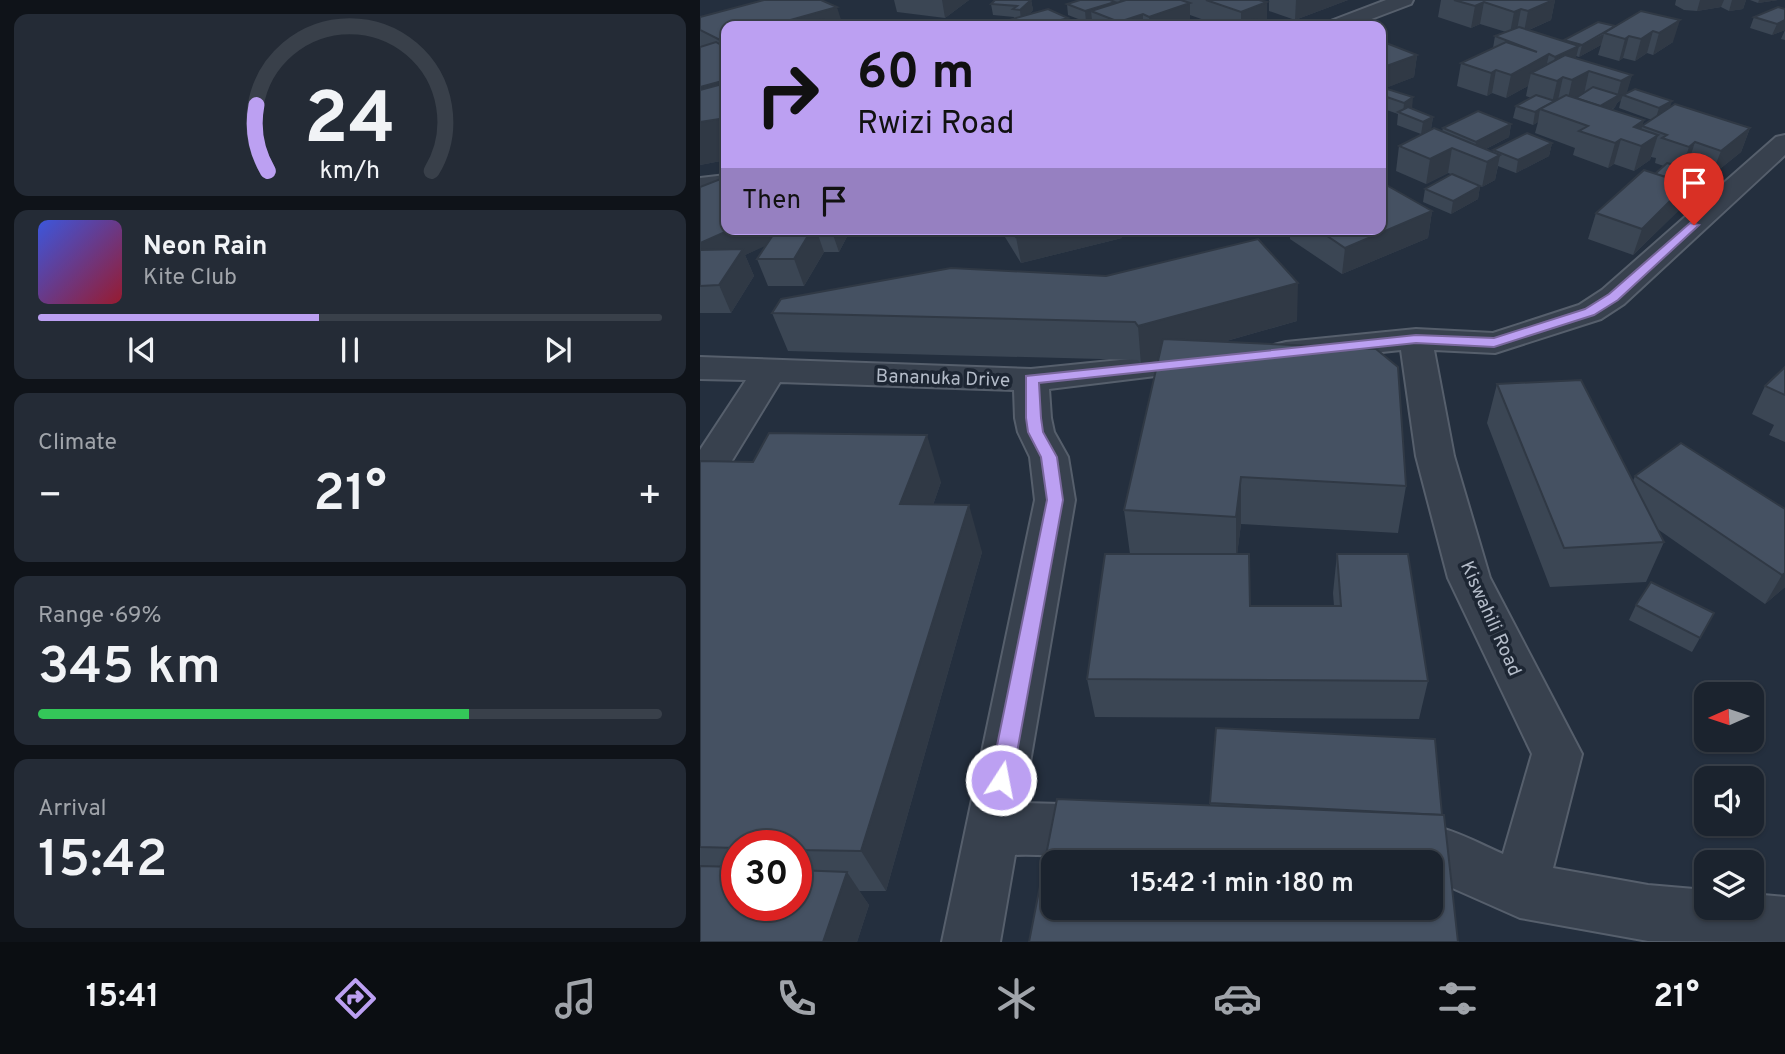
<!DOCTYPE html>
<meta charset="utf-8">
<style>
:root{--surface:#1b232e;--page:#242b36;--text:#f1f3f6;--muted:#a0a4aa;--line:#39404a;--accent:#bca0f2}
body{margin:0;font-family:Overpass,sans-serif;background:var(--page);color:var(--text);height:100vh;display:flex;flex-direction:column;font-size:26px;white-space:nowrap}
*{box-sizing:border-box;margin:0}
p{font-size:23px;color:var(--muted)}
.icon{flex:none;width:38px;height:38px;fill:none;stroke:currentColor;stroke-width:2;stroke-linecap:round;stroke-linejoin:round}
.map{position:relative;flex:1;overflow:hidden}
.details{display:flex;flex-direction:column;gap:14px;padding:14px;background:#0f1319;width:700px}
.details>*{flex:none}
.hud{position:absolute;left:21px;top:21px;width:665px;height:214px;border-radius:14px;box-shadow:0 2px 5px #0004,0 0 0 2px var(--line);background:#bca0f2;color:#111;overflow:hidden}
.needle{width:46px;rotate:267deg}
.controls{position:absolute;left:994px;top:682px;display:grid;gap:14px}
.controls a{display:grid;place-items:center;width:70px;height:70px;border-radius:14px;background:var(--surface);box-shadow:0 2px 5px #0004,0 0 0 2px var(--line);font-size:35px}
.speed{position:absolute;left:21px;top:830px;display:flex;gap:14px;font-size:35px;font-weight:700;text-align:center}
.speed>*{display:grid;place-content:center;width:91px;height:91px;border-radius:50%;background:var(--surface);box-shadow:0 2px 5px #0004,0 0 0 2px var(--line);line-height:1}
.speed .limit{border:10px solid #d22;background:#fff;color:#111}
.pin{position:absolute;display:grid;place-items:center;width:60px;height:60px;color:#fff;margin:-72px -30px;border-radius:50% 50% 50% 0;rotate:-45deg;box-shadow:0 0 7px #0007}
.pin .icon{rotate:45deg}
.me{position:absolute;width:77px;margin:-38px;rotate:11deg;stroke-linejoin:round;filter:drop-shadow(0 0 5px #0008)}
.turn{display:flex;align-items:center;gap:24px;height:147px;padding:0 21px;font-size:32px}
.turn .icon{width:91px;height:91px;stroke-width:2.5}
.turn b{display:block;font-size:49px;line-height:60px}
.then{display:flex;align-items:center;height:66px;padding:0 21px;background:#0003;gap:14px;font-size:26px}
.big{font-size:52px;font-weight:600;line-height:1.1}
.details .card{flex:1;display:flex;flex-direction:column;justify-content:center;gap:10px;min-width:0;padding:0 24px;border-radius:14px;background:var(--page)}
.details .dial{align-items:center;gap:0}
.dial svg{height:182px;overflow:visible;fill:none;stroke:var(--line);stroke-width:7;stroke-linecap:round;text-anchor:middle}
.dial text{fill:var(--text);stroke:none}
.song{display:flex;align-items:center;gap:21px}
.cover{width:84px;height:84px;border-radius:10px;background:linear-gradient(135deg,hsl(230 70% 55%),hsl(350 70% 35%))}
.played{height:7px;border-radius:4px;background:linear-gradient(90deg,var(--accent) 45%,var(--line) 45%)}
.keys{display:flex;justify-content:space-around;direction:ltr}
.heat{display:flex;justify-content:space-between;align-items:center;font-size:38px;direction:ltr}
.charge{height:10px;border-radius:5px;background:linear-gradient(90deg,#34c759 69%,var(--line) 0)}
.trip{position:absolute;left:341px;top:850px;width:402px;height:70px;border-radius:14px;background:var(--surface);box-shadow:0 2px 5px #0004,0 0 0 2px var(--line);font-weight:600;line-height:70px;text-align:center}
.tab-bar{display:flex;height:112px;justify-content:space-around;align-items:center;background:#0b0e12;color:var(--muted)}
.tab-bar .icon{width:49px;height:49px}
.tab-bar .active{color:var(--accent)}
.tab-bar b{font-size:32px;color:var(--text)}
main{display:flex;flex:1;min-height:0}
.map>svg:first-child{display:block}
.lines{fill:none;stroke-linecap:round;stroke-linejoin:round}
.street-casing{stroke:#565f6c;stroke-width:4}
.street{fill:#38414e;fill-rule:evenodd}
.wall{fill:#3b4654;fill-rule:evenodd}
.shaded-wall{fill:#303945}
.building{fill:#455162;stroke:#303945;stroke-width:2;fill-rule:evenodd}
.route{fill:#bca0f2;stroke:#7a689d;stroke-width:2}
.labels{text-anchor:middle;stroke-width:7;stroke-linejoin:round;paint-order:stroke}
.street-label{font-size:19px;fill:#b4bcc9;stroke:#1d2633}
</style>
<main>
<section class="details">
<div class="card dial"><svg viewBox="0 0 100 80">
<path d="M14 69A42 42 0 1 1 86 69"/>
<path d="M14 69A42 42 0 0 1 9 40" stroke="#bca0f2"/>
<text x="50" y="56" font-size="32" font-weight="700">24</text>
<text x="50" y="72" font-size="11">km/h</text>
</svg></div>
<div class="card">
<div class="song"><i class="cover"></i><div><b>Neon Rain</b><p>Kite Club</p></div></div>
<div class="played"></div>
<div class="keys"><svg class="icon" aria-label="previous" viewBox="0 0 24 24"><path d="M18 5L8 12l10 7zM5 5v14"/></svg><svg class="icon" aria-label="pause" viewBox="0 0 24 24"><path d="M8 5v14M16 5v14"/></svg><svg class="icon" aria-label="next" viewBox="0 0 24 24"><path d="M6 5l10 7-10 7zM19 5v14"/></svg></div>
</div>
<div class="card"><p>Climate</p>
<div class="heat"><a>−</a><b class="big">21°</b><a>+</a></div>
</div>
<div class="card"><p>Range · 69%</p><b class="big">345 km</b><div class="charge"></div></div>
<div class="card"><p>Arrival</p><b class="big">15:42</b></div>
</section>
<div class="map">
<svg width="1085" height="942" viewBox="0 0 1085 942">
<rect width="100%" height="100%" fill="#242f3e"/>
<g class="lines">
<!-- street casing -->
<g class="street-casing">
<g id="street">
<polygon points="686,0 713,0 711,4 653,26 625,26 628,22"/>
<path d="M 1085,135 L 1085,155 L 924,304 L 901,319 L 795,353 L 734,350 L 754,456 L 790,578 L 882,754 L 853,868 L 948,885 L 1006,890 L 1006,908 L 1052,908 L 1052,894 L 1085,897 L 1085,942 L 948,941 L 820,918 L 732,879 L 732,863 L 678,863 L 672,848 L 680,829 C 723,812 763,836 803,854 L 832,754 L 748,578 L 716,456 L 701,350 L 586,362 L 574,359 L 569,352 L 574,345 L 586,342 L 716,329 L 793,333 L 879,305 L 902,290 L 1076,137 Z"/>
<polygon points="26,175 26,191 0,194 0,178"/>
<path d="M 509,351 L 521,354 L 526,361 L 521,368 L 349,389 L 351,418 L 354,432 L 368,457 L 375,500 L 323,803 L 401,805 L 420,813 L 428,831 L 420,849 C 388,862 350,853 315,855 L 300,942 L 242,942 L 335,500 L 330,457 L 318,432 L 315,418 L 314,390 L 80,382 L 14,490 L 0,494 L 0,450 L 46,380 L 0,379 L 0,357 L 331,369 Z"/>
</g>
</g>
<!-- street -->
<use href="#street" class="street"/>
</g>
<!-- wall -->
<g class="wall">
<polygon points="194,0 269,0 245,18 197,12"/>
<polygon points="295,0 331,0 333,10 328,15 369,26 310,26 309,20 314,18 314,17 293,15 291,4"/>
<polygon points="380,0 559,0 567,23 575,26 521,26 490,15 490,24 485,26 393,26 392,20 386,22 368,15 367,4"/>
<polygon points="569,0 648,0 595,20 569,11"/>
<path d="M 741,0 L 855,0 L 851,20 L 829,30 L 863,41 L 864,40 L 915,26 L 941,11 L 973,42 L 953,55 L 947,53 L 935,61 L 923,58 L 919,61 L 898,55 L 901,45 L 879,57 L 876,56 L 876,58 L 932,75 L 926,93 L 969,108 L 1050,128 L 1041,152 L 1011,176 L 987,167 L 984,170 L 980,182 L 987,184 L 979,210 L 933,255 L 888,239 L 896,213 L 955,174 L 964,166 L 955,163 L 956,158 L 951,157 L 950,160 L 934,171 L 914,164 L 908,168 L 873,155 L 875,148 L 835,133 L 838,122 L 833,125 L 813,118 L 816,106 L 831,98 L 826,96 L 828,86 L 806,98 L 792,93 L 787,96 L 757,86 L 761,63 L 793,48 L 795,36 L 806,32 L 780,24 L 771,28 L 738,17 ZM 921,100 L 919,108 L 952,120 L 942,126 L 944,120 L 912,110 L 915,107 L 917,103 Z"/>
<polygon points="976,0 1046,0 1043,9 1029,11 1021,7 997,11 984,10 975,5"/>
<polygon points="1050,0 1078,0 1058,3"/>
<polygon points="1085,9 1085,40 1081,39 1085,30 1072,35 1050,28 1054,17"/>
<polygon points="0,17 26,26 26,160 0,165"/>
<polygon points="681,41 717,55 714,77 685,88 712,109 733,117 731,129 721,134 697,125 698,114 681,108"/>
<polygon points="811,124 809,137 786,149 793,152 793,150 852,143 849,156 816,173 798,166 795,180 782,187 780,186 778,199 751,214 723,202 725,189 751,174 748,173 726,184 696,171 699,146 742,132 743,128"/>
<polygon points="0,187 26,229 150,229 150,231 139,252 124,252 104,286 68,286 57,259 66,245 45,255 54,276 31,313 0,313"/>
<polygon points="732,211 728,238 642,274 590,239 590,229 681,229"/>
<polygon points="300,229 421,229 422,238 321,263"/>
<polygon points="72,313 597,321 523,342 706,486 698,533 541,524 537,554 550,606 634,606 633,593 637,554 728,681 719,719 395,717 387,679 430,554 424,510 458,360 441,365 438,360 88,351"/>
<polygon points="1085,367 1085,442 1069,435 1074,425 1052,414 1065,386"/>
<polygon points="797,384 933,481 935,476 1085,509 1085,587 1065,604 956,528 964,542 946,582 850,587 787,423"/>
<path d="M 0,461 L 241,482 L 233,505 L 282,552 L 186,891 L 159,891 L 169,905 L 157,942 L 0,942 ZM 37,845 L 96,845 L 96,905 L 37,905 Z"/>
<polygon points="936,605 1014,613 992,652 929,620"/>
<polygon points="516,728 742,815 510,805"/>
</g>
<!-- shaded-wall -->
<g class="shaded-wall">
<polygon points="242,0 269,0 245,18"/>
<polygon points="331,0 333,10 321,21 320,10"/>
<polygon points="477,0 484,0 484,5 490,3 490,24 485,26 450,26 449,17"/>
<polygon points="596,0 648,0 595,20"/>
<polygon points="853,0 855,0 851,20 824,32 828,11"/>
<polygon points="1000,0 1024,0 1021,7 997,11"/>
<polygon points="1032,0 1046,0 1043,9 1029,11"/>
<polygon points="1059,0 1078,0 1058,3"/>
<polygon points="415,2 416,13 391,11 392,20 386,22 385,11"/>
<polygon points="567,2 567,24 541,26 541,12"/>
<polygon points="784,2 780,24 771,28 775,6"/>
<polygon points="137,7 143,26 69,26"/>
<polygon points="821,9 817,30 810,33 814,12"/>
<polygon points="443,14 443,26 419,26 419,22"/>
<polygon points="368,18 369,26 340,26"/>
<polygon points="980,20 973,42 953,55 959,33"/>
<polygon points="1085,20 1085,30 1072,35 1077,24"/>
<polygon points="953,31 947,53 935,61 941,39"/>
<polygon points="904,34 901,45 879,57 882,45"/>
<polygon points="929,36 923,58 919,61 925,39"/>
<polygon points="26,39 26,57 20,40"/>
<polygon points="879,46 873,69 850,79 855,57"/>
<polygon points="849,54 844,77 831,73 828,86 806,98 811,75"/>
<polygon points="717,55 714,77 681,90 681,68"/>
<polygon points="796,70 792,93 787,96 791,73"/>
<polygon points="889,71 884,94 867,103 872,80"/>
<polygon points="932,75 926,96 923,95 921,100 917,103 915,107 893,121 896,109 917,96 921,81"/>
<polygon points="863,77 858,100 852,103 857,81"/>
<polygon points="26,80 26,106 0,113 0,87"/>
<polygon points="713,97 712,110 703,115 704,103"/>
<polygon points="972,101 968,114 955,121 959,108"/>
<polygon points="840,109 838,122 833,125 835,112"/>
<polygon points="733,117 731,129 721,134 723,122"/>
<polygon points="26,118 26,160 0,165 0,122"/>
<polygon points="944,120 937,144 934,127"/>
<polygon points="811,124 809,137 774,155 776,142"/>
<polygon points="1050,128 1041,152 1011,176 1021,151"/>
<polygon points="958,135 950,160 934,171 941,146"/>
<polygon points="921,139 914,164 908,168 915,143"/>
<polygon points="995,142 987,167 984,170 980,182 963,186 981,171 989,147"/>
<polygon points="852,143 849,156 816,173 818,160"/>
<polygon points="752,148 748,173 726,184 730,159"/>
<polygon points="800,155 795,180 782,187 787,162"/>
<polygon points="987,184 979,210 933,255 942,229"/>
<polygon points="780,186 778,199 751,214 753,201"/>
<polygon points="732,211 728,238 642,274 645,248"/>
<polygon points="32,229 85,229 88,236 45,255 54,276 31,313 19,285 0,260 0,243"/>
<polygon points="112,229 116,229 124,252 104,286 94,259"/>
<polygon points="131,229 150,229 150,231 139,252"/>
<polygon points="346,229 421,229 422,238 321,263 316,237"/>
<polygon points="598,283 597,321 441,365 438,326"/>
<polygon points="227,435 241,482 217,551 200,504"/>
<polygon points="541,477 541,524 536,564 536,517"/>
<polygon points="269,505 282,552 186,891 161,851"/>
<polygon points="1085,573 1085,587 1065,604 1082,575"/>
<polygon points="147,872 169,905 157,942 123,942"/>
</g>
<!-- building -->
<g class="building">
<polygon points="64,0 121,0 137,7 69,26 26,26 26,39 20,40 0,30 0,17"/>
<polygon points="295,0 331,0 320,10 313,9 317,6 291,4"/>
<polygon points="380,0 410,0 415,2 385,11 367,4"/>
<polygon points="420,0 481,0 490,3 449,17 443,14 419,22 391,11 423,1"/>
<polygon points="506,0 559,0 567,2 541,12"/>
<polygon points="754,0 853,0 828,11 821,9 814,12 784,2 775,6"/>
<polygon points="1078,7 1085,9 1085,20 1077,24 1054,17"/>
<polygon points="348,9 368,18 340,26 321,26 309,20"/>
<polygon points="941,11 980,20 959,33 953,31 941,39 929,36 925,39 904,33"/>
<polygon points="123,19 135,26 93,26"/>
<polygon points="554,19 575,26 536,26"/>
<polygon points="898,22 915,26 882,45 864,40"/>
<polygon points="819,27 879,46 855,57 849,54 811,75 796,70 791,73 761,63 806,42 837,52 795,36"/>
<polygon points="681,41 717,55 681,68"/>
<polygon points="16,42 26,48 26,80 0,87 0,47"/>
<polygon points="865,55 932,75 921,81 889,71 872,80 863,77 857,81 831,73"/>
<polygon points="26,83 26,118 0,122 0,90"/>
<polygon points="893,87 919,95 900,106 876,98"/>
<polygon points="684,88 713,97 704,103 681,95 681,89"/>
<polygon points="935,89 972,101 959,108 923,95"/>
<polygon points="836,95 855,101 835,112 816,106"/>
<polygon points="866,95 944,120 934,127 958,135 941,146 921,139 915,143 879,131 888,126 840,109"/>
<polygon points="975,104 1050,128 1021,151 995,142 989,147 962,138 967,135 942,126"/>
<polygon points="708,107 733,117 723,122 698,112"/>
<polygon points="778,111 811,124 776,142 743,128"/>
<polygon points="734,128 800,155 787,162 752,148 730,159 699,146"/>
<polygon points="827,133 852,143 818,160 793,150"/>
<polygon points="967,163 984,168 972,179 955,174"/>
<polygon points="944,170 987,184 942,229 896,213"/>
<polygon points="752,174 780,186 753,201 725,189"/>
<polygon points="23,178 26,180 26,229 32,229 0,243 0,187"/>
<polygon points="681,182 732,211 645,248 617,229 681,229"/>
<polygon points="77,229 112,229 94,259 57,259"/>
<polygon points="311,229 346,229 316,237"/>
<polygon points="558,239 598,283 438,326 435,322 72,313 81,299 251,268 406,276"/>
<polygon points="43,249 19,285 0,286 0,250"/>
<polygon points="463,339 676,349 698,367 706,486 541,477 536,517 424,510"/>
<polygon points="1085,367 1085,395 1065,386"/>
<polygon points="881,380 964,542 864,548 797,384"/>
<polygon points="69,433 227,435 200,504 269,505 161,851 96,850 96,845 37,845 37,848 0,847 0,461 53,462"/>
<polygon points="981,443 1085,509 1085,573 1082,575 935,476"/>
<polygon points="405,554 549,554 550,606 641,606 637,554 708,554 728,681 387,679"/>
<polygon points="951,582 1014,613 1000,638 936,605"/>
<polygon points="516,728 735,739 742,815 510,803"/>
<path d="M 357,799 L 744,815 L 758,942 L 329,942 ZM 354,863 L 732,863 L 732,908 L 354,908 Z"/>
<polygon points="0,866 37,867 37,905 96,905 96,870 147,872 123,942 0,942"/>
</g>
<!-- route -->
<polygon class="route" points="990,223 999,225 918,300 894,315 794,347 716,343 339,383 341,418 343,432 357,457 363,500 312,780 309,787 301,789 293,787 290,780 347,500 341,457 328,432 326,418 326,376 716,335 794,338 885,309 909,294"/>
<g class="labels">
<!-- street labels -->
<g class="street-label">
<text transform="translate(243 377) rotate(2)" y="7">Bananuka Drive</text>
<text transform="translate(792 618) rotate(66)" y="7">Kiswahili Road</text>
</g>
</g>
</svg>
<div class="controls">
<a><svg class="needle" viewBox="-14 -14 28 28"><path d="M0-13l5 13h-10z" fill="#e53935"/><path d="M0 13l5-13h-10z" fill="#a0a4aa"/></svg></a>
<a><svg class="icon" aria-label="sound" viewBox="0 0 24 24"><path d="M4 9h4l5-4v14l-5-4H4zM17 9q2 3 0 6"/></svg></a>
<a><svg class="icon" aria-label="layers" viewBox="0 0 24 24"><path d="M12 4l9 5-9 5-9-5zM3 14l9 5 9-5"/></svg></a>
</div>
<div class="speed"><div class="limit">30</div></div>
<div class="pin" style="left:994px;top:225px;background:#d93025"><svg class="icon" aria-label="arrive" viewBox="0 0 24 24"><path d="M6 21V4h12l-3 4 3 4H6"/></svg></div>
<svg class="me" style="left:301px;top:780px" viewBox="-20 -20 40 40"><circle r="17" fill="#bca0f2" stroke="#fff" stroke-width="3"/><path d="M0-11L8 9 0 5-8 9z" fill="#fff"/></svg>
<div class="trip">15:42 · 1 min · 180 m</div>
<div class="hud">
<div class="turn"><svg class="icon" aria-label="right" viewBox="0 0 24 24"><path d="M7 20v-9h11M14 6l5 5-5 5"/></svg><div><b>60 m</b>Rwizi Road</div></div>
<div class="then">Then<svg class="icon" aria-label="arrive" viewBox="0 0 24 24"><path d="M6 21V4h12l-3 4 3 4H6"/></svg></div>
</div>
</div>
</main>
<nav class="tab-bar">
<b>15:41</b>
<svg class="icon active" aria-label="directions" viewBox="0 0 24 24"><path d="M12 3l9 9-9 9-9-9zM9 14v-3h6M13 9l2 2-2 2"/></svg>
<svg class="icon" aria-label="music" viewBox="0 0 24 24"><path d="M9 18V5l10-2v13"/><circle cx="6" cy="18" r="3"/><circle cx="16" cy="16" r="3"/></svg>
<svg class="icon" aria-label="phone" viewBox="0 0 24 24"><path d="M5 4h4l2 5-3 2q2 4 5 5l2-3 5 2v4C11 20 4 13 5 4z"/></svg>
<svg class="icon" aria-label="climate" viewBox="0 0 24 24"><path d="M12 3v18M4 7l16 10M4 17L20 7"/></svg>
<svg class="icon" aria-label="car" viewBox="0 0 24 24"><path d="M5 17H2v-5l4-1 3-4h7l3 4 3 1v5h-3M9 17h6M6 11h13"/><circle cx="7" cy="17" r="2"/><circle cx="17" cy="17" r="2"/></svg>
<svg class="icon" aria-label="filters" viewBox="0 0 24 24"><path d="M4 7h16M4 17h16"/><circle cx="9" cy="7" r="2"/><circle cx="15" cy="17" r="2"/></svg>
<b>21°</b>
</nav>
